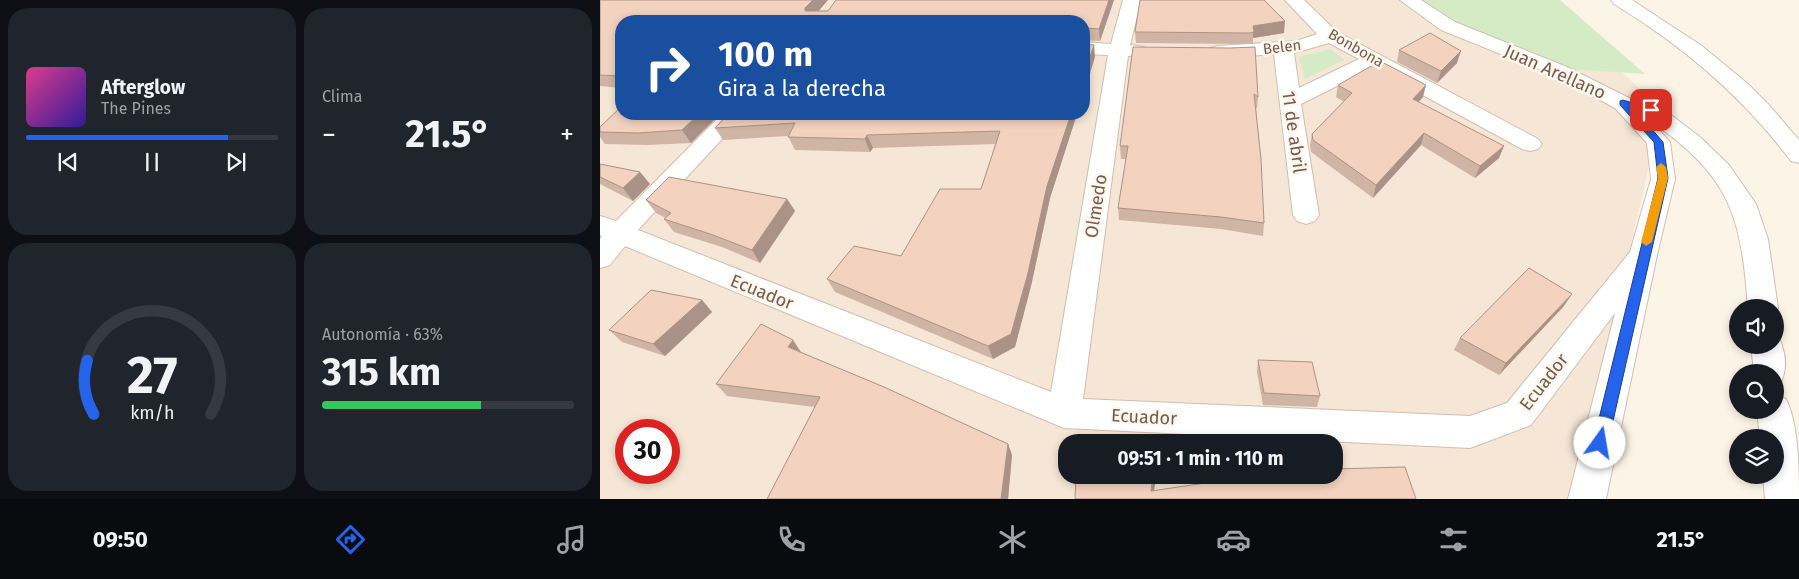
<!DOCTYPE html>
<html lang="es">
<meta charset="utf-8">
<style>
:root{--surface:#171b24;--page:#20242c;--text:#f1f3f6;--muted:#9ea1a6;--line:#363941;--accent:#2563eb}
body{margin:0;font-family:"Fira Sans",sans-serif;background:var(--page);color:var(--text);height:100vh;display:flex;flex-direction:column;font-size:19px;white-space:nowrap}
*{box-sizing:border-box;margin:0}
p{font-size:16px;color:var(--muted)}
.icon{flex:none;width:28px;height:28px;fill:none;stroke:currentColor;stroke-width:2;stroke-linecap:round;stroke-linejoin:round}
.map{position:relative;flex:1;overflow:hidden}
.details{display:flex;flex-direction:column;gap:8px;padding:8px;background:#0d0f14;width:600px}
.details>*{flex:none}
.top-card{position:absolute;left:15px;top:15px;width:475px;height:105px;border-radius:20px;box-shadow:0 2px 8px #0003;background:#1a4fa0;color:#fff;overflow:hidden}
.tools{position:absolute;left:1129px;top:299px;display:grid;gap:10px}
.tools a{display:grid;place-items:center;width:55px;height:55px;border-radius:50%;background:var(--surface);box-shadow:0 2px 8px #0003;font-size:25px}
.speed{position:absolute;left:15px;top:419px;display:flex;gap:10px;font-size:25px;font-weight:700;text-align:center}
.speed>*{display:grid;place-content:center;width:65px;height:65px;border-radius:50%;background:var(--surface);box-shadow:0 2px 8px #0003;line-height:1}
.speed .limit{border:8px solid #d22;background:#fff;color:#111}
.pin{position:absolute;display:grid;place-items:center;width:42px;height:42px;color:#fff;margin:-21px;border-radius:10px;box-shadow:0 2px 8px #0006}
.me{position:absolute;width:55px;margin:-28px;rotate:13deg;stroke-linejoin:round;filter:drop-shadow(0 0 4px #0008)}
.turn{display:flex;align-items:center;gap:18px;height:105px;padding:0 20px;font-size:22px}
.turn .icon{width:65px;height:65px;stroke-width:2.5}
.turn b{display:block;font-size:35px;line-height:42px}
.big{font-size:38px;font-weight:700;line-height:1.1}
.details .card{flex:1;display:flex;flex-direction:column;justify-content:center;gap:8px;min-width:0;padding:0 18px;border-radius:20px;background:var(--page)}
.details .dial{align-items:center;gap:0}
.dial svg{height:130px;overflow:visible;fill:none;stroke:var(--line);stroke-width:7;stroke-linecap:round;text-anchor:middle}
.dial text{fill:var(--text);stroke:none}
.song{display:flex;align-items:center;gap:15px}
.cover{width:60px;height:60px;border-radius:8px;background:linear-gradient(135deg,hsl(330 70% 55%),hsl(250 70% 35%))}
.played{height:5px;border-radius:2px;background:linear-gradient(90deg,var(--accent) 80%,var(--line) 80%)}
.keys{display:flex;justify-content:space-around;direction:ltr}
.heat{display:flex;justify-content:space-between;align-items:center;font-size:28px;direction:ltr}
.charge{height:8px;border-radius:4px;background:linear-gradient(90deg,#34c759 63%,var(--line) 0)}
.details .tiles{flex:1;display:grid;gap:8px;grid-template-columns:repeat(2,1fr)}
.trip{position:absolute;left:458px;top:434px;width:285px;height:50px;border-radius:20px;background:var(--surface);box-shadow:0 2px 8px #0003;font-weight:700;line-height:50px;text-align:center}
.tab-bar{display:flex;height:80px;justify-content:space-around;align-items:center;background:#090b0e;color:var(--muted)}
.tab-bar .icon{width:35px;height:35px}
.tab-bar .selected{color:var(--accent)}
.tab-bar b{font-size:22px;color:var(--text)}
main{display:flex;flex:1;min-height:0}
.map>svg:first-child{display:block}
.residential{fill:#f5e6d6;fill-rule:evenodd}
.green{fill:#d5ebc5}
.lines{fill:none;stroke-linecap:round;stroke-linejoin:round}
.street-casing{stroke:#d2beaf;stroke-width:2}
.street{fill:#fff;fill-rule:evenodd}
.wall{fill:#d1b5a4}
.shaded-wall{fill:#aa9386}
.building{fill:#f3d2bf;stroke:#aa9386}
.route{fill:#2563eb;stroke:#184099}
.slow{fill:#f59e0b}
.labels{text-anchor:middle;stroke-width:5;stroke-linejoin:round;paint-order:stroke}
.far-street-label{font-size:15px;fill:#785a4b;stroke:#fff8ef}
.street-label{font-size:18px;fill:#785a4b;stroke:#fff8ef}
</style>
<main>
<section class="details">
<div class="tiles">
<div class="card">
<div class="song"><i class="cover"></i><div><b>Afterglow</b><p>The Pines</p></div></div>
<div class="played"></div>
<div class="keys"><svg class="icon" aria-label="previous" viewBox="0 0 24 24"><path d="M18 5L8 12l10 7zM5 5v14"/></svg><svg class="icon" aria-label="pause" viewBox="0 0 24 24"><path d="M8 5v14M16 5v14"/></svg><svg class="icon" aria-label="next" viewBox="0 0 24 24"><path d="M6 5l10 7-10 7zM19 5v14"/></svg></div>
</div>
<div class="card"><p>Clima</p>
<div class="heat"><a>−</a><b class="big">21.5°</b><a>+</a></div>
</div>
<div class="card dial"><svg viewBox="0 0 100 80">
<path d="M14 69A42 42 0 1 1 86 69"/>
<path d="M14 69A42 42 0 0 1 10 36" stroke="#2563eb"/>
<text x="50" y="56" font-size="32" font-weight="700">27</text>
<text x="50" y="72" font-size="11">km/h</text>
</svg></div>
<div class="card"><p>Autonomía · 63%</p><b class="big">315 km</b><div class="charge"></div></div>
</div>
</section>
<div class="map">
<svg width="1199" height="499" viewBox="0 0 1199 499">
<rect width="100%" height="100%" fill="#fdf4e8"/>
<!-- residential -->
<path class="residential" d="M 0,0 L 943,0 L 1062,109 L 973,499 L 0,499 ZM 21,21 L 484,21 L 484,114 L 21,114 ZM 26,430 L 69,430 L 69,472 L 26,472 ZM 466,442 L 734,442 L 734,475 L 466,475 Z"/>
<!-- green -->
<g class="green">
<polygon points="819,0 960,0 1045,74 971,69 851,20"/>
<polygon points="730,49 744,60 705,79 699,57"/>
</g>
<g class="lines">
<!-- street casing -->
<g class="street-casing">
<g id="street">
<path d="M 523,0 L 541,0 L 530,45 L 544,47 L 547,51 L 544,55 L 528,56 L 483,399 L 870,416 L 907,403 L 1030,252 L 1051,179 L 1047,143 L 1015,108 L 953,75 L 841,30 L 800,0 L 821,0 L 855,22 L 967,67 L 1029,98 L 1052,103 L 1071,115 L 1100,137 L 1129,165 L 1156,204 L 1168,239 L 1178,308 L 1175,314 L 1175,308 L 1148,308 C 1141,215 1131,178 1052,122 L 1070,142 L 1075,179 L 1057,255 L 1006,499 L 968,499 L 1015,313 L 931,425 L 870,448 L 464,428 L 25,246 L 10,265 L 0,268 L 0,239 L 2,236 L 0,235 L 0,216 L 16,221 L 122,114 L 145,114 L 38,230 L 451,392 L 508,55 L 484,54 L 484,42 L 511,44 Z"/>
<path d="M 685,0 L 704,0 L 737,32 L 938,139 L 942,144 L 938,149 L 930,151 L 922,149 L 773,68 L 701,104 L 719,215 L 715,221 L 706,224 L 697,221 L 693,215 L 674,54 L 618,58 L 611,56 L 608,52 L 611,48 L 618,46 L 696,41 L 717,34 ZM 729,43 L 759,59 L 699,88 L 694,53 Z"/>
<path d="M 1011,0 L 1032,0 L 1102,46 L 1148,84 L 1169,105 L 1199,140 L 1199,163 L 1191,161 C 1142,96 1083,46 1014,4 Z"/>
<path d="M 1175,335 L 1178,336 C 1185,350 1188,367 1181,382 L 1175,384 L 1175,372 L 1154,372 L 1151,345 L 1175,345 Z"/>
<path d="M 1175,395 L 1186,399 C 1199,426 1199,469 1199,499 L 1165,499 L 1163,475 L 1175,475 L 1175,438 L 1160,438 L 1157,410 L 1175,410 Z"/>
</g>
</g>
<!-- street -->
<use href="#street" class="street"/>
</g>
<!-- wall -->
<g class="wall">
<polygon points="0,0 218,11 514,0 500,41 484,40 484,21 21,21 21,88 0,86"/>
<polygon points="535,32 684,33 653,38 653,44 649,44 536,43"/>
<polygon points="630,48 658,97 657,109 656,108 664,223 663,236 621,229 519,220 518,208 526,159 521,159 520,146"/>
<polygon points="799,50 857,63 837,83 797,62"/>
<polygon points="738,85 823,97 819,102 899,158 875,178 821,145 773,198 711,152 710,146 712,134 744,102 736,97"/>
<polygon points="21,114 120,114 91,143 47,145 5,144 0,137 0,127"/>
<polygon points="128,114 477,114 450,198 431,286 415,347 393,359 235,292 227,279 301,256 381,189 396,144 273,148 270,152 195,150 188,136 123,140 115,128"/>
<polygon points="0,164 40,172 50,184 33,201 0,184"/>
<polygon points="187,199 195,211 160,263 122,247 74,232 64,219 66,218 56,213 46,200"/>
<polygon points="102,300 112,312 65,356 22,342 9,330"/>
<polygon points="964,306 899,375 854,350 860,338"/>
<polygon points="201,352 408,444 412,455 408,499 167,499 215,407 127,396 116,384"/>
<polygon points="658,360 720,396 717,407 663,405 657,372"/>
</g>
<!-- shaded-wall -->
<g class="shaded-wall">
<polygon points="213,0 228,0 211,20 205,11 205,8"/>
<polygon points="509,0 514,0 500,41 499,29"/>
<polygon points="685,21 684,33 653,38 653,26"/>
<polygon points="494,45 495,57 484,93 484,75"/>
<polygon points="861,51 857,63 837,83 841,71"/>
<polygon points="826,85 823,97 810,111 813,99"/>
<polygon points="99,114 120,114 91,143 82,130"/>
<polygon points="471,114 477,114 450,198 431,286 415,347 393,359 388,346 447,186"/>
<polygon points="824,133 821,145 773,198 776,185"/>
<polygon points="267,135 273,148 270,152 265,139"/>
<polygon points="904,146 899,158 875,178 880,166"/>
<polygon points="40,172 50,184 33,201 23,188"/>
<polygon points="187,199 195,211 160,263 152,250"/>
<polygon points="972,294 964,306 899,375 906,363"/>
<polygon points="102,300 112,312 65,356 53,344"/>
<polygon points="193,340 201,352 188,347"/>
<polygon points="408,444 412,455 408,499 401,499"/>
<polygon points="553,475 555,484 553,499 551,491"/>
</g>
<!-- building -->
<g class="building">
<polygon points="0,0 213,0 205,8 205,11 228,11 236,0 509,0 499,29 484,28 484,21 21,21 21,76 0,75"/>
<polygon points="540,0 664,0 685,21 653,26 654,32 650,33 535,32"/>
<polygon points="830,33 861,51 841,71 799,50"/>
<polygon points="484,44 494,45 484,75"/>
<polygon points="533,47 630,48 655,47 658,97 654,94 661,159 664,223 621,217 518,208 528,146 520,146"/>
<polygon points="780,61 826,85 813,99 904,146 880,166 824,133 776,185 713,140 712,134 752,93 738,85"/>
<polygon points="21,107 21,114 99,114 82,130 38,133 0,132 0,127"/>
<polygon points="128,114 471,114 447,186 428,273 411,334 388,346 227,279 254,246 301,256 340,189 381,189 400,131 267,135 265,139 188,137 195,123 115,128"/>
<polygon points="0,164 40,172 23,188 0,177"/>
<polygon points="69,177 187,199 152,250 113,235 64,219 71,213 46,200"/>
<polygon points="929,268 972,294 906,363 860,338"/>
<polygon points="51,290 102,300 53,344 9,330"/>
<polygon points="161,324 193,340 188,347 284,387 408,444 401,499 167,499 220,397 116,384"/>
<polygon points="658,360 712,362 720,396 664,393"/>
<polygon points="805,467 816,499 475,499 476,477 512,475 553,475 551,491 660,475 734,475 734,469"/>
</g>
<!-- route -->
<polygon class="route" points="1023,100 1055,110 1051,113 1033,108 1063,142 1068,178 1008,443 1005,448 1000,449 995,448 993,443 1058,178 1054,142 1020,105 1020,101"/>
<!-- slow -->
<polygon class="slow" points="1061,163 1066,167 1068,178 1052,242 1046,246 1041,242 1058,178 1056,167"/>
<g class="labels">
<!-- far-street labels -->
<g class="far-street-label">
<text transform="translate(682 47) rotate(-7)" y="5">Belen</text>
<text transform="translate(756 48) rotate(30)" y="5">Bonbona</text>
</g>
<!-- street labels -->
<g class="street-label">
<text transform="translate(955 72) rotate(24)" y="6">Juan Arellano</text>
<text transform="translate(694 132) rotate(82)" y="6">11 de abril</text>
<text transform="translate(496 206) rotate(-81)" y="6">Olmedo</text>
<text transform="translate(162 292) rotate(22)" y="6">Ecuador</text>
<text transform="translate(944 382) rotate(-52)" y="6">Ecuador</text>
<text transform="translate(544 417) rotate(3)" y="6">Ecuador</text>
</g>
</g>
</svg>
<div class="tools">
<a><svg class="icon" aria-label="sound" viewBox="0 0 24 24"><path d="M4 9h4l5-4v14l-5-4H4zM17 9q2 3 0 6"/></svg></a>
<a><svg class="icon" aria-label="search" viewBox="0 0 24 24"><circle cx="10" cy="10" r="6"/><path d="M15 15l6 6"/></svg></a>
<a><svg class="icon" aria-label="layers" viewBox="0 0 24 24"><path d="M12 4l9 5-9 5-9-5zM3 14l9 5 9-5"/></svg></a>
</div>
<div class="speed"><div class="limit">30</div></div>
<div class="pin" style="left:1051px;top:110px;background:#d93025"><svg class="icon" aria-label="arrive" viewBox="0 0 24 24"><path d="M6 21V4h12l-3 4 3 4H6"/></svg></div>
<svg class="me" style="left:1000px;top:443px" viewBox="-20 -20 40 40"><circle r="19" fill="#fff"/><path d="M0-13L10 11 0 6-10 11z" fill="#2563eb"/></svg>
<div class="trip">09:51 · 1 min · 110 m</div>
<div class="top-card">
<div class="turn"><svg class="icon" aria-label="right" viewBox="0 0 24 24"><path d="M7 20v-9h11M14 6l5 5-5 5"/></svg><div><b>100 m</b>Gira a la derecha</div></div>
</div>
</div>
</main>
<nav class="tab-bar">
<b>09:50</b>
<svg class="icon selected" aria-label="directions" viewBox="0 0 24 24"><path d="M12 3l9 9-9 9-9-9zM9 14v-3h6M13 9l2 2-2 2"/></svg>
<svg class="icon" aria-label="music" viewBox="0 0 24 24"><path d="M9 18V5l10-2v13"/><circle cx="6" cy="18" r="3"/><circle cx="16" cy="16" r="3"/></svg>
<svg class="icon" aria-label="phone" viewBox="0 0 24 24"><path d="M5 4h4l2 5-3 2q2 4 5 5l2-3 5 2v4C11 20 4 13 5 4z"/></svg>
<svg class="icon" aria-label="climate" viewBox="0 0 24 24"><path d="M12 3v18M4 7l16 10M4 17L20 7"/></svg>
<svg class="icon" aria-label="car" viewBox="0 0 24 24"><path d="M5 17H2v-5l4-1 3-4h7l3 4 3 1v5h-3M9 17h6M6 11h13"/><circle cx="7" cy="17" r="2"/><circle cx="17" cy="17" r="2"/></svg>
<svg class="icon" aria-label="filters" viewBox="0 0 24 24"><path d="M4 7h16M4 17h16"/><circle cx="9" cy="7" r="2"/><circle cx="15" cy="17" r="2"/></svg>
<b>21.5°</b>
</nav>
